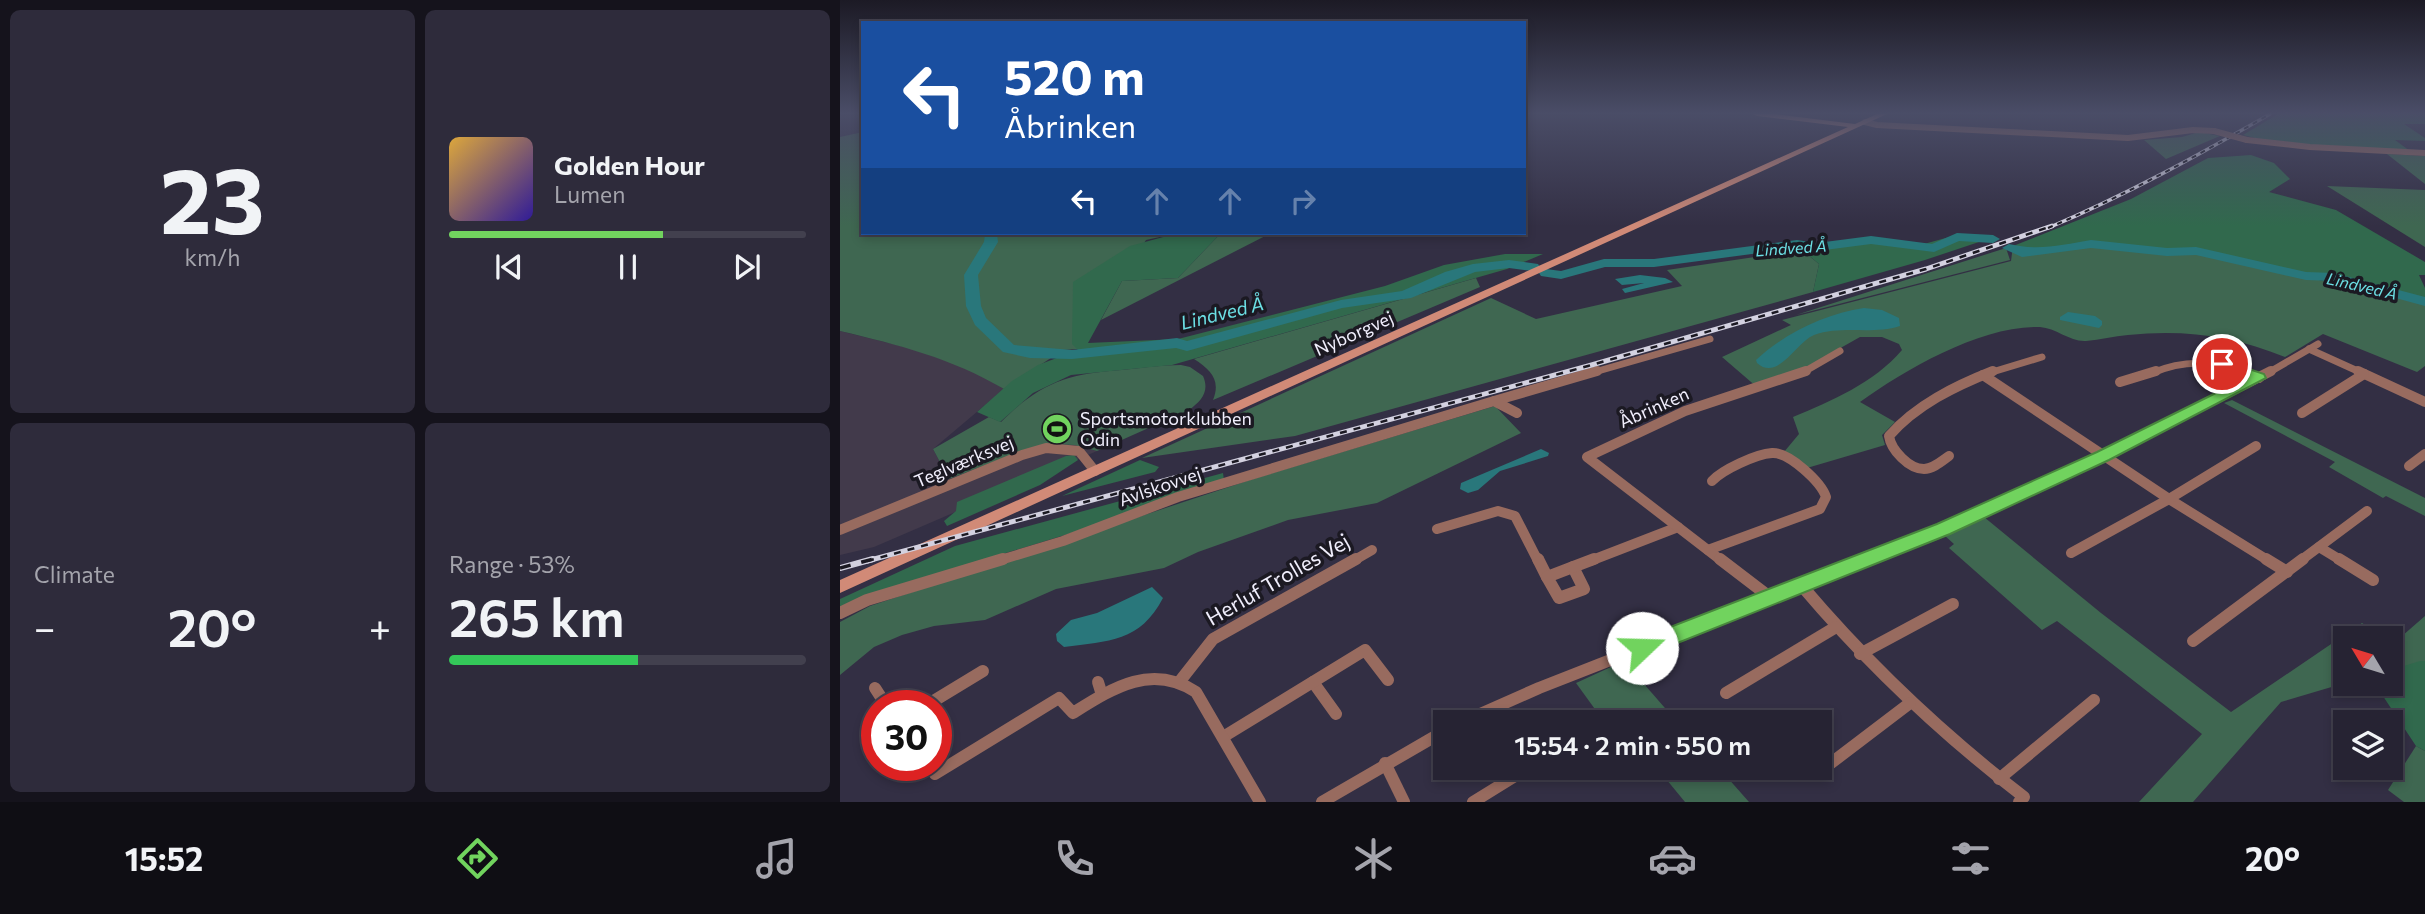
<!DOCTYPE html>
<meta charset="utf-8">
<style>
:root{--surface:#262333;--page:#2e2b3b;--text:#f1f3f6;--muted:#a4a4ac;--line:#42404e;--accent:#71d35e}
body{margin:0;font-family:Commissioner,sans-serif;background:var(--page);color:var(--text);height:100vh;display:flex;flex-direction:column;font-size:26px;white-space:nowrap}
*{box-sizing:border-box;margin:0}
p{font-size:23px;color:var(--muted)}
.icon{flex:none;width:38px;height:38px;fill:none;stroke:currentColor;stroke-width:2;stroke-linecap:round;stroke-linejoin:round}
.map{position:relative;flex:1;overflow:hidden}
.details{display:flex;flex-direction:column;gap:10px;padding:10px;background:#15131c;width:840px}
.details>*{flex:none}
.guide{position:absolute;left:21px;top:21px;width:665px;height:214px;border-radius:0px;box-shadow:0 4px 10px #0003,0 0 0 2px var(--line);background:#1a4fa0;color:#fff;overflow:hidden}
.needle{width:46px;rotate:308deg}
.tools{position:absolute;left:1493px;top:626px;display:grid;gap:14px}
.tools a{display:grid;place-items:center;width:70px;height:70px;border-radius:0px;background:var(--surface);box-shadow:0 4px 10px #0003,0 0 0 2px var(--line);font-size:35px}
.speed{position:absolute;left:21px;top:690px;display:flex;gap:14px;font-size:35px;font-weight:700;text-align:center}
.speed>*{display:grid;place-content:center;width:91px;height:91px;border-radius:50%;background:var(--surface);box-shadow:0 4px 10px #0003,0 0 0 2px var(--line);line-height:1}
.speed .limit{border:10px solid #d22;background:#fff;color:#111}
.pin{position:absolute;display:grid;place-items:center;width:60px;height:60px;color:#fff;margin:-30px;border:4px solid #fff;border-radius:50%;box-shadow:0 2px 7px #0007}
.me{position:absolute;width:77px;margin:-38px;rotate:69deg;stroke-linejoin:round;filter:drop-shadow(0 0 5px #0008)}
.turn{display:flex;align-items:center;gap:24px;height:147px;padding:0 28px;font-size:32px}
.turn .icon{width:91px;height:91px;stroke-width:2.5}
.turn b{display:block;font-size:49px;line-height:60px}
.lanes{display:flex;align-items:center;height:66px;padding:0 28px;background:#0003;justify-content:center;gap:35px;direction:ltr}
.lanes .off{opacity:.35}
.big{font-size:52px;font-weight:600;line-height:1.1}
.details .tile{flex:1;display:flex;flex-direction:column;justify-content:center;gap:10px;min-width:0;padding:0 24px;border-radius:10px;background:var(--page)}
.details .dial{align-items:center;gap:0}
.dial b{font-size:91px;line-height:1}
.song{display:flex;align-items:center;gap:21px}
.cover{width:84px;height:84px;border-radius:10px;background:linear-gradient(135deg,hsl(40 70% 55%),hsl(250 70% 35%))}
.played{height:7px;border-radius:4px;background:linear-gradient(90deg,var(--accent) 60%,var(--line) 60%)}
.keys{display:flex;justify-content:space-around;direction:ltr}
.heat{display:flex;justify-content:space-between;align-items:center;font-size:38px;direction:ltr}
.charge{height:10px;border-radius:5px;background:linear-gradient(90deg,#34c759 53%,var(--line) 0)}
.details .tiles{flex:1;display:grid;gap:10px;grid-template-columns:repeat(2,1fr)}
.trip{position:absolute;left:593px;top:710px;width:399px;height:70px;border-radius:0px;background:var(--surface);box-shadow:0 4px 10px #0003,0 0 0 2px var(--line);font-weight:600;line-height:70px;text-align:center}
.menu{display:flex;height:112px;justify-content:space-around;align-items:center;background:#0f0e14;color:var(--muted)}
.menu .icon{width:49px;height:49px}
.menu .active{color:var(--accent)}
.menu b{font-size:32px;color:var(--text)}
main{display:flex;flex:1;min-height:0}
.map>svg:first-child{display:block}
.industrial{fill:#423a4b}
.green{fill:#3f6751}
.forest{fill:#31694d}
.water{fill:#29777b}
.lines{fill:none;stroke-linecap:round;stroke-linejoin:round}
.river{fill:#29777b;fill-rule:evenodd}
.street-far3{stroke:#986b5f;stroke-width:6}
.street-far2{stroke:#986b5f;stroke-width:7}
.street-far1{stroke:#986b5f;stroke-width:10}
.street{stroke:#986b5f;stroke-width:12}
.secondary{fill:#d18a77;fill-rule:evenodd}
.rail-far2-casing{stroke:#d3d1e0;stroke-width:3.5}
.rail-far1-casing{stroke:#d3d1e0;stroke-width:5}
.rail-casing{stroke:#d3d1e0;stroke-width:6}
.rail-far2{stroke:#1b1922;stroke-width:2;stroke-dasharray:5;stroke-linecap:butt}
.rail-far1{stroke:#1b1922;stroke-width:2.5;stroke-dasharray:7;stroke-linecap:butt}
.rail{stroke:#1b1922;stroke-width:3.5;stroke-dasharray:11;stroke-linecap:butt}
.street-bridge{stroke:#986b5f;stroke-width:6}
.route{fill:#71d35e;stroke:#49893d;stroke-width:2}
.labels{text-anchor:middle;stroke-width:7;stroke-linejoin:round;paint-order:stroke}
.far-water-label{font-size:16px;font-style:italic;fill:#6ce0e5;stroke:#1b1922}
.street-label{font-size:18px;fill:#f0eefc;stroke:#1b1922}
.poi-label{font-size:18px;fill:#f0eefc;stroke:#1b1922;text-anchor:start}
.water-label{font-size:19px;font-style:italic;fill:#6ce0e5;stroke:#1b1922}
.near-street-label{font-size:21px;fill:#f0eefc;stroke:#1b1922}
</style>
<main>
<section class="details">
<div class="tiles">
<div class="tile dial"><b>23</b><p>km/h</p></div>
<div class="tile">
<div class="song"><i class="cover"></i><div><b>Golden Hour</b><p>Lumen</p></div></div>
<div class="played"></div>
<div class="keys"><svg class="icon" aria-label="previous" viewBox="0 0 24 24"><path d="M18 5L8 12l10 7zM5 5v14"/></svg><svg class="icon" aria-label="pause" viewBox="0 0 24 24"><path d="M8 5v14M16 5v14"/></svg><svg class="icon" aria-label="next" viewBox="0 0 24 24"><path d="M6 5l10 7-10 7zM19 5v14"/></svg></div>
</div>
<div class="tile"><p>Climate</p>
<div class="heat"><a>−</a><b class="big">20°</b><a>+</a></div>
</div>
<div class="tile"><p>Range · 53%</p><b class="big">265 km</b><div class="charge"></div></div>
</div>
</section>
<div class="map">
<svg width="1585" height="802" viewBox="0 0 1585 802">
<rect width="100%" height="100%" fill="#332f44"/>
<!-- industrial -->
<polygon class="industrial" points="0,331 69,348 131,369 164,389 93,449 109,479 182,451 210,444 234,445 257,451 34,547 0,555"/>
<!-- green -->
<g class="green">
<path d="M 23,132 L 23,233 L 338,233 L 306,240 L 238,349 L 223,350 L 164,389 C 111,358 59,345 0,331 L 0,137 Z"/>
<polygon points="1359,132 1380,136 1326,159 1304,140 1342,137"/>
<polygon points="1547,154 1585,156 1585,184"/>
<polygon points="1487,186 1585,190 1585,247"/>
<polygon points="381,233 431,233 261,320 282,281 338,278"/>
<path d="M 1246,242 L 1368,255 L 1585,304 L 1585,366 L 1577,372 L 1483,334 L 1445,357 C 1394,336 1344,329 1288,335 C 1274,336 1260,340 1246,341 C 1230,342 1216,328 1200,327 C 1142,325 1066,369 1020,402 L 1055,422 L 1042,435 L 1045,445 L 967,468 L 944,452 L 959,434 L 953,417 C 991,401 1034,383 1062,350 L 1059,344 L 1042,337 L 1020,337 L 958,372 L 918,388 L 882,357 L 951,325 L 942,320 L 1171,261 L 1173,246 L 1193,251 Z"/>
<polygon points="1166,248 1170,260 956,315"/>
<polygon points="962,250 979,264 973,292 455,436 302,458 651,298 696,319 842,286 827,270"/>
<path d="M 636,278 L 640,287 L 373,400 C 381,380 371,370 354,359 Z"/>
<path d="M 341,365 L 350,367 L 363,376 C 370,392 361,401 349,410 L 257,451 L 234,445 L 210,444 L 182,451 L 109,479 L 93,449 L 149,417 L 161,422 C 200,383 227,374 281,370 C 301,368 321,365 341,365 Z"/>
<polygon points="1392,400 1585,498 1585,516 1546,496 1543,498 1489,467 1495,462 1384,403"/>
<polygon points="655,406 681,433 537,503 448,520 358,552 324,568 216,589 145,620 94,626 62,635 34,647 0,675 0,622 30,606 416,478"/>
<polygon points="1144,517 1261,613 1391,712 1522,623 1547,639 1505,639 1505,683 1441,702 1353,802 1299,802 1362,734 1217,621 1202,630 1109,548 1114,544 1104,535"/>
<polygon points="1585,616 1585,661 1551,670 1550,641 1554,643"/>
<polygon points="784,661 838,723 765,723 736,683"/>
<polygon points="1576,746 1585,751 1585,802 1564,802 1548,790"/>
<polygon points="817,768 879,768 909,802 845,802"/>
</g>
<!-- forest -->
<g class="forest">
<path d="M 1438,114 L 1585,114 L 1585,124 L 1564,124 L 1585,138 L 1585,141 L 1555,140 L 1570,151 C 1515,148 1456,149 1403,135 Z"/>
<polygon points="1411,155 1434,163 1450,179 1429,192 1496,210 1585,262 1585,275 1579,275 1585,288 1585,304 1368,255 1246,242 1193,251 1173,246 1291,199 1368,158"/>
<polygon points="338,233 381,233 338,278 282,281 248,343 338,339 545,286 604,265 665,254 703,254 667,269 332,365 231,375 193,393 160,422 137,412 172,381 198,365 238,350 232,344 233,282 290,246"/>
<polygon points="1113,236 1148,239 1085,260 973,292 979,264 960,248 1024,242 1073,247"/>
<polygon points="234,455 238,460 200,485 107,526 104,521 116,511 117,502 226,456"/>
<polygon points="300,460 319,467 315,472 222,496"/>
<polygon points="383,473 384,480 238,531 87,577 0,608 0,599 115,546"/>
<polygon points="1580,661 1585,661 1585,751 1576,746 1535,684 1550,684 1551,670"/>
</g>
<!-- water -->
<g class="water">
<polygon points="800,275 825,278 833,282 785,293 782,289 804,283 782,285 775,279"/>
<path d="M 1024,308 L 1042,310 L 1059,318 L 1060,326 C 1033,335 1002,325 974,335 C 956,342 938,382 917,363 L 916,360 C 945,333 985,314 1024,308 Z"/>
<polygon points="1228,312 1255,316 1262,321 1262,325 1259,328 1220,320 1220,317"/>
<polygon points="701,449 709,453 708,456 660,471 638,490 628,493 620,489 621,483"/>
<path d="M 312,587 L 323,598 C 300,642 269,641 224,647 L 217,641 L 216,634 L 231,620 L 257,613 Z"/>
</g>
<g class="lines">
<!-- river -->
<g class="river">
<polygon points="145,233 157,233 158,242 138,275 141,306 146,318 174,345 232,350 337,338 347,341 501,300 562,291 605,272 633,264 669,260 698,264 700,267 693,271 669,268 635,272 571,298 502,308 347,351 336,348 232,359 190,358 163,352 135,325 126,306 124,275 144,242"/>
<polygon points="1117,233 1153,235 1160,239 1153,243 1119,241 1094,252 1031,244 977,251 957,248 814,267 765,267 721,279 701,276 699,273 706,269 721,271 764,259 814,259 957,240 977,243 1031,236 1092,244"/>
<path d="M 1251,240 L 1327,248 L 1356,247 L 1466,272 L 1494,273 L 1585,297 L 1585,306 L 1493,281 L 1466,280 L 1356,255 L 1327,256 L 1251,248 L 1182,257 L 1162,248 L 1169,244 C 1197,251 1223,245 1251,240 Z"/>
</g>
<!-- street-far3 -->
<g class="street-far3">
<polyline points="1025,122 1037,125 1288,138 1353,130 1374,131"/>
<polyline points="1407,140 1470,147 1585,153"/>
</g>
<!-- street-far2 -->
<g class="street-far2">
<polyline points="1469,349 1522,373"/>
<polyline points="751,373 870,339"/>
<polyline points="962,373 1000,351"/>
<polyline points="1149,373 1202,357"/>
<path d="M 1312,373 C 1345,359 1375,361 1408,373"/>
<polyline points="1428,373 1478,344"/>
</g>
<!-- street-far1 -->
<g class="street-far1">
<polyline points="1403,371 1419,378"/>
<polyline points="1518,371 1585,402"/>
<polyline points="1143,375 1329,499 1429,561"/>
<polyline points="1280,382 1316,371"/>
<polyline points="654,401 757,371"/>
<polyline points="1462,413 1524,374"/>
<path d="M 1109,456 C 1102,461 1093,469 1084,469 C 1069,469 1051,450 1049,436 C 1076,405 1115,386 1153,371"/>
<polyline points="1569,466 1585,454"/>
<polyline points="597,529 658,511 675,516 698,561"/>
<polyline points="0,530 182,455 206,448 239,451 255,471"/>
<polyline points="1479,547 1502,561"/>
<path d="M 868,550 L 980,509 L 986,497 C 981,482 949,452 932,453 C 916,454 882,470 872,481"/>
<polyline points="1231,553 1329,499 1416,446"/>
<polyline points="157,561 223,541 338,497 654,401 677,413"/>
<polyline points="513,561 532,550"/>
<polyline points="750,561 838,527"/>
<polyline points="882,561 747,457 845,411 966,371"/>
<polyline points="1023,561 1104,529 1263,456 1431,371"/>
<polyline points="1460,561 1527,511"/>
</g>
<!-- street -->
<g class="street">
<polyline points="698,559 707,577"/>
<polyline points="880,559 931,598"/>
<polyline points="1426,559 1447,572"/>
<polyline points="1499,559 1533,580"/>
<polygon points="733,567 744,589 719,598 707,577"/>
<polyline points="733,567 754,559"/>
<path d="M 962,586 C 1029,665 1102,734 1184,797 L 1179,802"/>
<polyline points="0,613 27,600 163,559"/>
<polyline points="1353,641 1463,559"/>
<polyline points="1020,654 1113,604"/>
<polyline points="340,681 373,639 516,559"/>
<polyline points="258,682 262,695"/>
<polyline points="473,682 496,714"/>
<polyline points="35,688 46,705"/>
<polyline points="886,693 996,627"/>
<polyline points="87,705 143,671"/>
<polyline points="620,723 699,688 1028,559"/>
<polyline points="383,737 525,650 548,680"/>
<polyline points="545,763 564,802"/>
<path d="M 88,765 L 95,774 L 219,698 L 233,713 C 273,688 311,663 356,692 L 420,802"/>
<polyline points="974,776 1070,703"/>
<polyline points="1159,779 1254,700"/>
<polyline points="482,802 606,730"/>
<polyline points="633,802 688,768"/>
</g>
<!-- secondary -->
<polygon class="secondary" points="913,114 934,114 1015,124 1037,114 1047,114 0,593 0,580 1008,127 917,116"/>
<!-- rail-far2 casing -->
<g class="rail-far2-casing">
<path id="rail-far2" d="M 1208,228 C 1286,195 1357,156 1430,114"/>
</g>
<!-- rail-far1 casing -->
<g class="rail-far1-casing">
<polyline id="rail-far1" points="27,561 748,366 1086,269 1212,226"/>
</g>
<!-- rail casing -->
<g class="rail-casing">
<polyline id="rail" points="0,568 33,559"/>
</g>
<!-- rail-far2 -->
<use href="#rail-far2" class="rail-far2"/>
<!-- rail-far1 -->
<use href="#rail-far1" class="rail-far1"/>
<!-- rail -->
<use href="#rail" class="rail"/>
<!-- street-bridge -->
<polyline class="street-bridge" points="1374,131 1407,140"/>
</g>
<!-- sky -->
<linearGradient id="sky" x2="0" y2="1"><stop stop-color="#1c1a25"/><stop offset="0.5" stop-color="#4a4d67"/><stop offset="1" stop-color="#4a4d67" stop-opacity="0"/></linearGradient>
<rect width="1585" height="226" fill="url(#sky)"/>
<!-- route -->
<polygon class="route" points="1382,360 1424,374 1426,378 1269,460 1110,534 810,654 802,657 794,654 791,648 794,641 1097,524 1257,452 1406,378 1377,367 1375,364"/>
<!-- icons -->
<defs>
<g id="stadium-disc" transform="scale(1.575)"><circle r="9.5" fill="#71d35e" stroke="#1b1922"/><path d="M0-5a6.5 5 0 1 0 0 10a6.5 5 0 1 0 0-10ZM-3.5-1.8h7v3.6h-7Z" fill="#111"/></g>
</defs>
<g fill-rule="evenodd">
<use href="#stadium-disc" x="217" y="429"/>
</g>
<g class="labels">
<!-- far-water labels -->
<g class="far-water-label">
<text transform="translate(951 248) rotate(-4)" y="6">Lindved Å</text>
<text transform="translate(1522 286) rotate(13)" y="6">Lindved Å</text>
</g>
<!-- street labels -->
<g class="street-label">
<text transform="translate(514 334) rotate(-24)" y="6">Nyborgvej</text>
<text transform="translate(814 408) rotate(-24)" y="6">Åbrinken</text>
<text transform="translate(124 462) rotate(-23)" y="6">Teglværksvej</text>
<text transform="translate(320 487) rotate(-19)" y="6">Avlskovvej</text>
</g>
<!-- poi labels -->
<g class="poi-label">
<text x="240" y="425">Sportsmotorklubben<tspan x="240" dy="21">Odin</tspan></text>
</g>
<!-- water labels -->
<g class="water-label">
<text transform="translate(382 313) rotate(-14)" y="7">Lindved Å</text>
</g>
<!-- near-street labels -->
<g class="near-street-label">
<text transform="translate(438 580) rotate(-30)" y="7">Herluf Trolles Vej</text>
</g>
</g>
</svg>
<div class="tools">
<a><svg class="needle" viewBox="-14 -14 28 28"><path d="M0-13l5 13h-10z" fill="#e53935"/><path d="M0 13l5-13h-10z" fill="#a4a4ac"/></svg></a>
<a><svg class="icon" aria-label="layers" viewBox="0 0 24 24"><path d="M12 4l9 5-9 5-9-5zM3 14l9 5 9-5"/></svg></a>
</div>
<div class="speed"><div class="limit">30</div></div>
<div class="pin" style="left:1382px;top:364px;background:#d93025"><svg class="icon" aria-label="arrive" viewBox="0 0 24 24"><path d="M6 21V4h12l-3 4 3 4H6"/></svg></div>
<svg class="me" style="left:802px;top:648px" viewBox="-20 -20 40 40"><circle r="19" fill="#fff"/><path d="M0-13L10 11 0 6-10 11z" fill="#71d35e"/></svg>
<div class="trip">15:54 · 2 min · 550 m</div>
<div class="guide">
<div class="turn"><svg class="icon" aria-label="left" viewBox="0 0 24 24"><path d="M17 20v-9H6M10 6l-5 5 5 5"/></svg><div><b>520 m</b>Åbrinken</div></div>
<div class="lanes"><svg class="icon" aria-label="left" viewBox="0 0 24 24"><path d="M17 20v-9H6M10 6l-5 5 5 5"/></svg><svg class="icon off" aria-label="ahead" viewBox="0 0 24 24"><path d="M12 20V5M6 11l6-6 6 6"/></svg><svg class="icon off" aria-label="ahead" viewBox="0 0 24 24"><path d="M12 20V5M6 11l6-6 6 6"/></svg><svg class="icon off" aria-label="right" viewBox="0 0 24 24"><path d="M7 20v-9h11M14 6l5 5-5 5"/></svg></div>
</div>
</div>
</main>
<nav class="menu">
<b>15:52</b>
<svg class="icon active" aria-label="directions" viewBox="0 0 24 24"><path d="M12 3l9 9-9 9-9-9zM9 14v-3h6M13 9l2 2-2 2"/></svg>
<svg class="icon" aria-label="music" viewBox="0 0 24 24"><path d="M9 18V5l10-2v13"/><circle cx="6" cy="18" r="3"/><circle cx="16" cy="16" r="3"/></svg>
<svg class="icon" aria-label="phone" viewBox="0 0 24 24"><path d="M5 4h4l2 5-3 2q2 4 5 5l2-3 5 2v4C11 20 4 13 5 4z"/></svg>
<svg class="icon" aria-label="climate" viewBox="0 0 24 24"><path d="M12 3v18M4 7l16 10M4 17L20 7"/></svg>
<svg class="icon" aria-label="car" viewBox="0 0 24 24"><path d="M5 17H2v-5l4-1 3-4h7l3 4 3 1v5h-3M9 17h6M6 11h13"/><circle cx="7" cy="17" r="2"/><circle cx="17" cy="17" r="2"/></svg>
<svg class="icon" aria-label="filters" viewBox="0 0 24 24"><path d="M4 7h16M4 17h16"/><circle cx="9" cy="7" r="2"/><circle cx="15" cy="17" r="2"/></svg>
<b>20°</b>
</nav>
